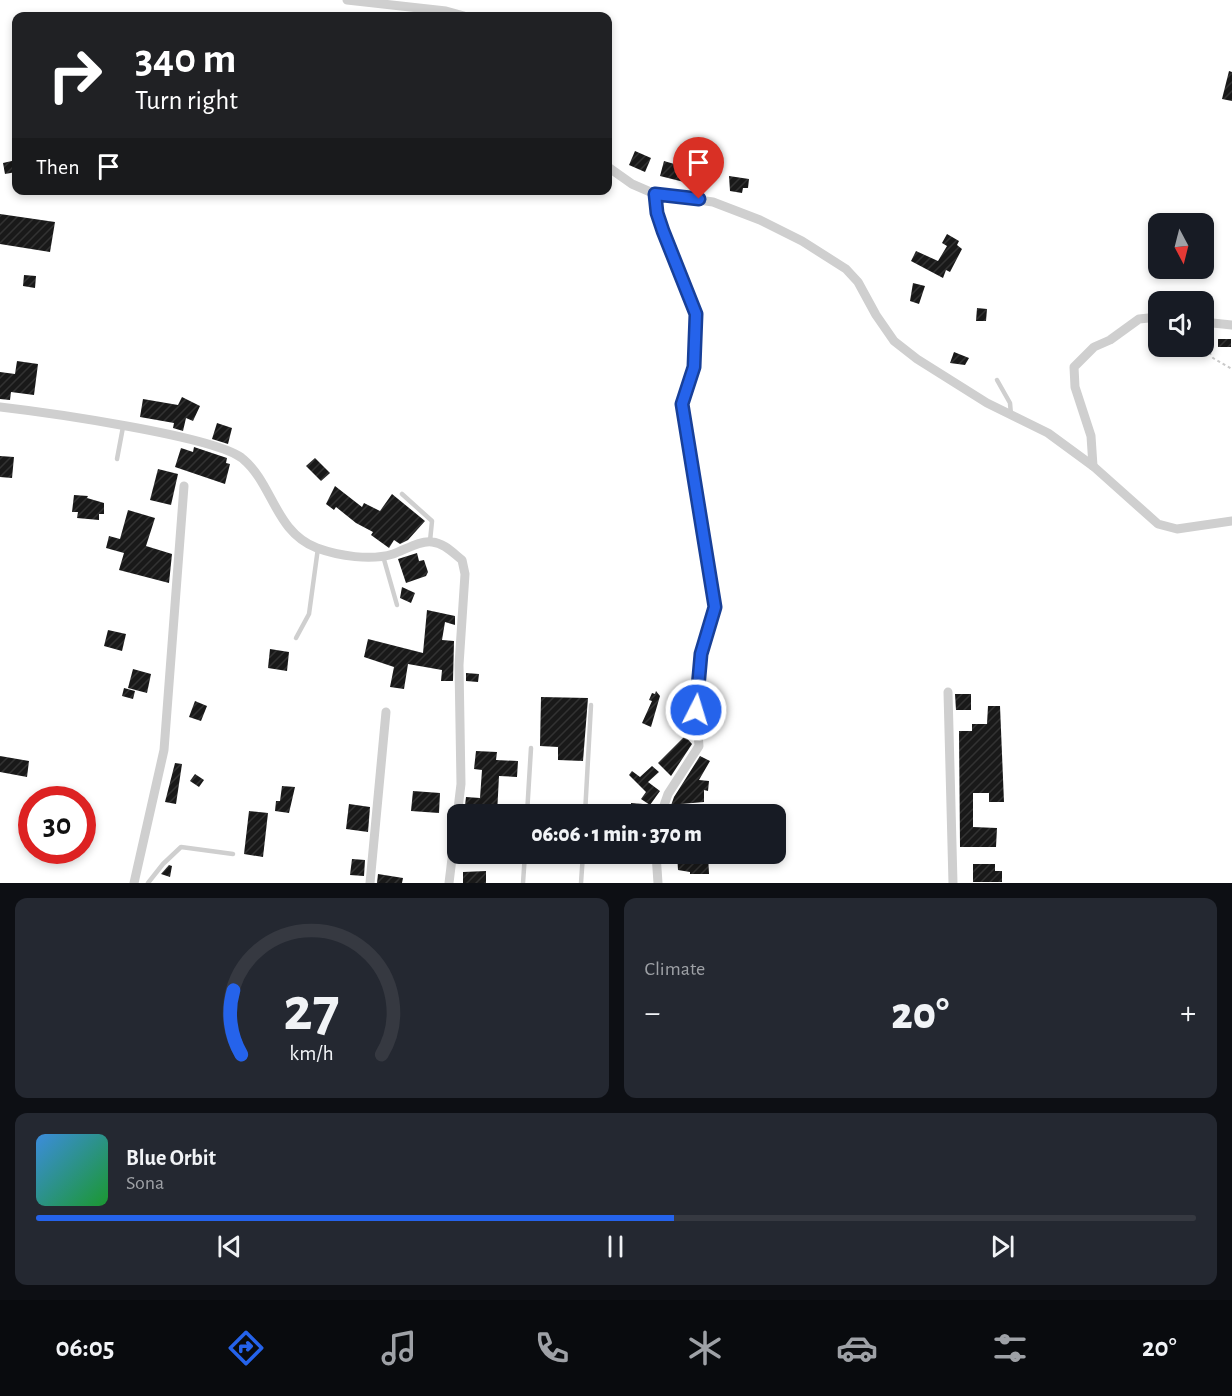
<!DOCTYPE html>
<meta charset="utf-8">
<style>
:root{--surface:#171b24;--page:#242831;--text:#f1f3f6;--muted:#9ea1a6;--line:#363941;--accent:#2563eb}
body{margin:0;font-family:"Alegreya Sans",sans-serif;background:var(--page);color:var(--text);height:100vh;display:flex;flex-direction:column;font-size:22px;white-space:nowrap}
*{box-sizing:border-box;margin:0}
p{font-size:20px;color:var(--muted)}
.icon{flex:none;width:33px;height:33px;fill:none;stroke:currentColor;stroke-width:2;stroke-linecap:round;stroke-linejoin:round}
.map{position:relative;height:883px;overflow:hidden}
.side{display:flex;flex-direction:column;gap:15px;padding:15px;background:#0d0f14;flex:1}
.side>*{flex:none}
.top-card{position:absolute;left:12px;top:12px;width:600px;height:183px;border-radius:12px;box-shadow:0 3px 9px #0003;background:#202124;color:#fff;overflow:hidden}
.needle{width:39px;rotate:173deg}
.buttons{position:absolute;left:1148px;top:213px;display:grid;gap:12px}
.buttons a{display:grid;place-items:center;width:66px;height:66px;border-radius:12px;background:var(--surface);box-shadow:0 3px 9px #0003;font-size:30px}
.speed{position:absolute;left:18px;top:786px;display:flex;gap:12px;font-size:30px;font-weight:700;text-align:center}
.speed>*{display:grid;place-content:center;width:78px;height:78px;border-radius:50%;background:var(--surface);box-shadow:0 3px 9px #0003;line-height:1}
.speed .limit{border:9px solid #d22;background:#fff;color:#111}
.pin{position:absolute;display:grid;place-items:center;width:51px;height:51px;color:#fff;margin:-62px -26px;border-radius:50% 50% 50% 0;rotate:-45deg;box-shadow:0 0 6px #0007}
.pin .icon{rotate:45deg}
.me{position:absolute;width:66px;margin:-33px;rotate:5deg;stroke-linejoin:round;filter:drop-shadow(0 0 4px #0008)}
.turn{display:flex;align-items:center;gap:21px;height:126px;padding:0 24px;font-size:27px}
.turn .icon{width:78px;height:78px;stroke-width:2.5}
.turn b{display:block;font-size:42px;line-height:51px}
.then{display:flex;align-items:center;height:57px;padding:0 24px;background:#0003;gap:12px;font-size:22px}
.big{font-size:45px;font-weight:800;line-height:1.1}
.side .card{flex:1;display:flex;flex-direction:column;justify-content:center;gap:9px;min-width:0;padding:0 21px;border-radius:12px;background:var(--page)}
.side .dial{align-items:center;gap:0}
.dial svg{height:156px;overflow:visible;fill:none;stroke:var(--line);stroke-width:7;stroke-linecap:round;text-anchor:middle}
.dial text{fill:var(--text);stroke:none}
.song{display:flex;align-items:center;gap:18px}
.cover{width:72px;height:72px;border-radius:9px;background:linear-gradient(135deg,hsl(210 70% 55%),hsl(130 70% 35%))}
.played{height:6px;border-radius:3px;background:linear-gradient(90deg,var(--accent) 55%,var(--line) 55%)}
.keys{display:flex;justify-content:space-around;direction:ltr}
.heat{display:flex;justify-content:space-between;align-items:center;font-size:33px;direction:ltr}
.side .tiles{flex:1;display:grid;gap:15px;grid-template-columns:1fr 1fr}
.card:last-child{grid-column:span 2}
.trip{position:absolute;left:447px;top:804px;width:339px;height:60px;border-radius:12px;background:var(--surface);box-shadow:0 3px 9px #0003;font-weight:800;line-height:60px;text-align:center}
.tabs{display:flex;height:96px;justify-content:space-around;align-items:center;background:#090b0e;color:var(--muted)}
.tabs .icon{width:42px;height:42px}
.tabs .on{color:var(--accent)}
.tabs b{font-size:27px;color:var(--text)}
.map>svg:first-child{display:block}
.building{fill:url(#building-hatch)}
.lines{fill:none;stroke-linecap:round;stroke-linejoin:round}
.path{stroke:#c9c9c9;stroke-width:2;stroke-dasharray:3 3;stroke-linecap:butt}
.lane{stroke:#cfcfcf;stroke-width:4.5}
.street{stroke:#cfcfcf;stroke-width:9}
.route-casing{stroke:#184099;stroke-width:15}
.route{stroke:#2563eb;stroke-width:10}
</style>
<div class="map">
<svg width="1232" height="883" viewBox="0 0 1232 883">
<defs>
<pattern id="building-hatch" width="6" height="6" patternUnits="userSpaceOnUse" patternTransform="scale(1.5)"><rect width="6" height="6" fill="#191919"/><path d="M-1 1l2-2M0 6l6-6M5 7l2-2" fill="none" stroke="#323232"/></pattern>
</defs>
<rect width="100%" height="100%" fill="#fff"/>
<!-- building -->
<g class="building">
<polygon points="1229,71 1232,72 1232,101 1222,99"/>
<polygon points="635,151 651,158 645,172 629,165"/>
<polygon points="16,160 16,172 5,174 3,163"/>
<polygon points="664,161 688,168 684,182 660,176"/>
<polygon points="729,176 749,179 748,188 743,188 742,193 730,191"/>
<polygon points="0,214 55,222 50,252 0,244"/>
<polygon points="947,234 959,241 957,245 962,249 950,272 946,270 943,278 911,261 916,251 938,261 947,246 942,243"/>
<polygon points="24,275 36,276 35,288 23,286"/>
<polygon points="913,283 925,286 919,304 910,301"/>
<polygon points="977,308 987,309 986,321 976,321"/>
<rect x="1218" y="339" width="13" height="8"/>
<polygon points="954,352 969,358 965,365 950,363"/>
<polygon points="17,361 38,364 34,395 11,392 10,400 0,399 0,372 15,374"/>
<polygon points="182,397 200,406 193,421 186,418 183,431 173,428 174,423 140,417 143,399 178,405"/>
<polygon points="217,423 232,428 228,444 212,439"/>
<polygon points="194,447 227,458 226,463 230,464 225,484 175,467 181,448 193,452"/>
<polygon points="0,456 14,457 12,478 0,477"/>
<polygon points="315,458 330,473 321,481 306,466"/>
<polygon points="158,469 178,474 171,505 150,500"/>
<polygon points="335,486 362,507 364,503 380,511 392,494 425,521 408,540 400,544 394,540 389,548 371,535 373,532 356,523 336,507 334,510 326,504"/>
<polygon points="74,495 88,496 87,498 104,503 104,514 99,514 99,520 77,518 78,512 72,512"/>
<polygon points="128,510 155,518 146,546 172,554 169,583 119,570 124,553 106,548 109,536 120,539"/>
<polygon points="417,553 419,561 424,560 428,572 426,576 406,583 398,559"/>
<polygon points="402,587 415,593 411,603 400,598"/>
<polygon points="427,610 455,616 455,625 445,622 442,640 454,641 453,681 441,681 442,670 408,664 404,689 390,687 394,667 364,657 368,639 423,653"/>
<polygon points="108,630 126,634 122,651 104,646"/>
<polygon points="270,649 289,652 287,671 268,668"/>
<polygon points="133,669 151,674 147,693 128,688"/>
<polygon points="466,673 479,674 478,682 466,681"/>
<polygon points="124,688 135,691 133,699 122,696"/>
<polygon points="656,691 660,696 651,727 642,723 652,701 649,700 652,693 655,694"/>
<polygon points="955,694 971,694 971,710 956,710"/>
<polygon points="541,697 588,698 583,761 558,760 558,747 540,746"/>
<polygon points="195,701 207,706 201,721 189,717"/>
<polygon points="988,706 1000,706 1004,802 989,802 989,793 973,793 973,827 997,828 996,847 960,847 959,731 972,731 972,724 987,724"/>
<polygon points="683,717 691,731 685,735 676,722"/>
<polygon points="685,736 692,744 671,776 658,763"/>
<polygon points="476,751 497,752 496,760 518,761 517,777 499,776 497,814 464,814 466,797 480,798 482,770 474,769"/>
<polygon points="0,756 29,761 27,777 0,772"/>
<polygon points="700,756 710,761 699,780 709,781 708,791 704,790 704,802 681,804 681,814 668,814 674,797"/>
<polygon points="175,763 182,764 176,804 165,802"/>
<polygon points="652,766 659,772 648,782 660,791 650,805 641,799 646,792 629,775 632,771 640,777"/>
<polygon points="195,774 204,780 199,787 190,781"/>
<polygon points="282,786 295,787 289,813 275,811 276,801 280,801"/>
<polygon points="413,791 440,793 439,813 411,811"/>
<polygon points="631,803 643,804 642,814 631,813"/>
<polygon points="349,804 370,807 368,832 346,829"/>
<polygon points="249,811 268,813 263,857 244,854"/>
<polygon points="677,854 708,854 709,874 690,874 690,872 678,870"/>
<polygon points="352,859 365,860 364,876 350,875"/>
<polygon points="973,864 995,864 995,871 1002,871 1002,882 973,882"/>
<polygon points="169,865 172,866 170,877 161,874"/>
<polygon points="486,871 486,883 463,883 463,872"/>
<polygon points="378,874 403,878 402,883 377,883"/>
</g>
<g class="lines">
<!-- path -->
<polyline class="path" points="1203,342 1213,358 1232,369"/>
<!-- lane -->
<g class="lane">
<polyline points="997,380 1010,403 1011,415"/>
<polyline points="117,459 123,427"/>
<polyline points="402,494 432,521 430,541"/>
<polyline points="383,556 397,605"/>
<polyline points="296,638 309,614 318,548"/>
<polyline points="527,814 531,748"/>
<polyline points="585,814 591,705"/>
<polyline points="148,883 163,864 181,847 233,854"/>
<polyline points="523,883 525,854"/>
<polyline points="581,883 583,854"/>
</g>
<!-- street -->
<g class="street">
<polyline points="347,0 446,11 464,16"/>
<polyline points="608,167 632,184 655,194 713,202 760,220 802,241 846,269 858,282 876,315 894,341 917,359 987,403 1048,433 1093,466 1158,524 1177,529 1232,521"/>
<polyline points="655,194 657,213 663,231 696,314 694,367 682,404 715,607 701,654 696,710 699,746 668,794 661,814"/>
<polyline points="1203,322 1232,325"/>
<path d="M 0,407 C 43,412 217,436 243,459 C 273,484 275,532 317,548 C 339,556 371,561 393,554 C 405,550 420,540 432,542 C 444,543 453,553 462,560 L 465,574 L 459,665 L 461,784 L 449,883"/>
<polyline points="1093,466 1091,436 1075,387 1074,367 1094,347 1110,340 1139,319 1158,317"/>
<polyline points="948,692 953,883"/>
<polyline points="656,854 658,883"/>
<polyline points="134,883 164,750 184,486"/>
<polyline points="370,883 386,712"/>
</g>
</g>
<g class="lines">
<!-- route casing -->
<g class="route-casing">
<polyline id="route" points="696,710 701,654 715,607 682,404 694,367 696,314 663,231 657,213 655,194 699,199"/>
</g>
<!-- route -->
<use href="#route" class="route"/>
</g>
</svg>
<div class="buttons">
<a><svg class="needle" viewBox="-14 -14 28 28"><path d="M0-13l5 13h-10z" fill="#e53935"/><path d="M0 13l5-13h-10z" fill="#9ea1a6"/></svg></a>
<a><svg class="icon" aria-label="sound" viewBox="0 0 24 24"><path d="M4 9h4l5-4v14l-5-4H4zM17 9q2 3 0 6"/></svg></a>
</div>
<div class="speed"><div class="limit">30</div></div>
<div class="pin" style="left:699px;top:199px;background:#d93025"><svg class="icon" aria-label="arrive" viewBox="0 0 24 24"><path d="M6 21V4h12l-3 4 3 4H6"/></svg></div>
<svg class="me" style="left:696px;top:710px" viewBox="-20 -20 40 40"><circle r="17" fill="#2563eb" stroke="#fff" stroke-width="3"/><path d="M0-11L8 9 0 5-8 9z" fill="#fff"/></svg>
<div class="trip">06:06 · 1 min · 370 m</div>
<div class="top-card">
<div class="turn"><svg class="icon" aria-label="right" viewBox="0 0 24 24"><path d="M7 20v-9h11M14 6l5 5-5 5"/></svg><div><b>340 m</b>Turn right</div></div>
<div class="then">Then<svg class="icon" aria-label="arrive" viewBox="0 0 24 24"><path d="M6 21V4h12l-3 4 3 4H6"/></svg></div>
</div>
</div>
<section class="side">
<div class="tiles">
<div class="card dial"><svg viewBox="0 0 100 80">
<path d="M14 69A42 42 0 1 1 86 69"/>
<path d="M14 69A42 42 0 0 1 10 36" stroke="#2563eb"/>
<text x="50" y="56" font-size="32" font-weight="700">27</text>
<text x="50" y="72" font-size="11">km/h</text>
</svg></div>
<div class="card"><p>Climate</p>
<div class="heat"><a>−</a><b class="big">20°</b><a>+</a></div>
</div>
<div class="card">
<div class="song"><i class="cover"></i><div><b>Blue Orbit</b><p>Sona</p></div></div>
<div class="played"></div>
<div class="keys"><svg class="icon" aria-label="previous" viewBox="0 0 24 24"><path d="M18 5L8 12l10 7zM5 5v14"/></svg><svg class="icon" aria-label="pause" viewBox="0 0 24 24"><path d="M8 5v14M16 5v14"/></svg><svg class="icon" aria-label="next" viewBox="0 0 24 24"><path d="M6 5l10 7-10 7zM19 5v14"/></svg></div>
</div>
</div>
</section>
<nav class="tabs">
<b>06:05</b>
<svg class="icon on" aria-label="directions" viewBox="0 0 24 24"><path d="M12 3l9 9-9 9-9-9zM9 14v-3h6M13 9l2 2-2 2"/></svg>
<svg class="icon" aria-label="music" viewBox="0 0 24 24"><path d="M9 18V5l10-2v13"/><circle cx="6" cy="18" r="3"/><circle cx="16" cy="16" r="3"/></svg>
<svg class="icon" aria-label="phone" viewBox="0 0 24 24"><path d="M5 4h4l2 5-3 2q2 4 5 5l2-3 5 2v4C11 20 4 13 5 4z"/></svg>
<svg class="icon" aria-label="climate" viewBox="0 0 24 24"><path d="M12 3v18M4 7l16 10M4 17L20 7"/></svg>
<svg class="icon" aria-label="car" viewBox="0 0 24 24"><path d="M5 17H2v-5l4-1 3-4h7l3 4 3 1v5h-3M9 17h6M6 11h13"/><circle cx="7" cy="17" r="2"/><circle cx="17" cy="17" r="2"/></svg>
<svg class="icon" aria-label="filters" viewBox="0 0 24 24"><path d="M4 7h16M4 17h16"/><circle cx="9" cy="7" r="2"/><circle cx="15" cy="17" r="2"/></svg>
<b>20°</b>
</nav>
